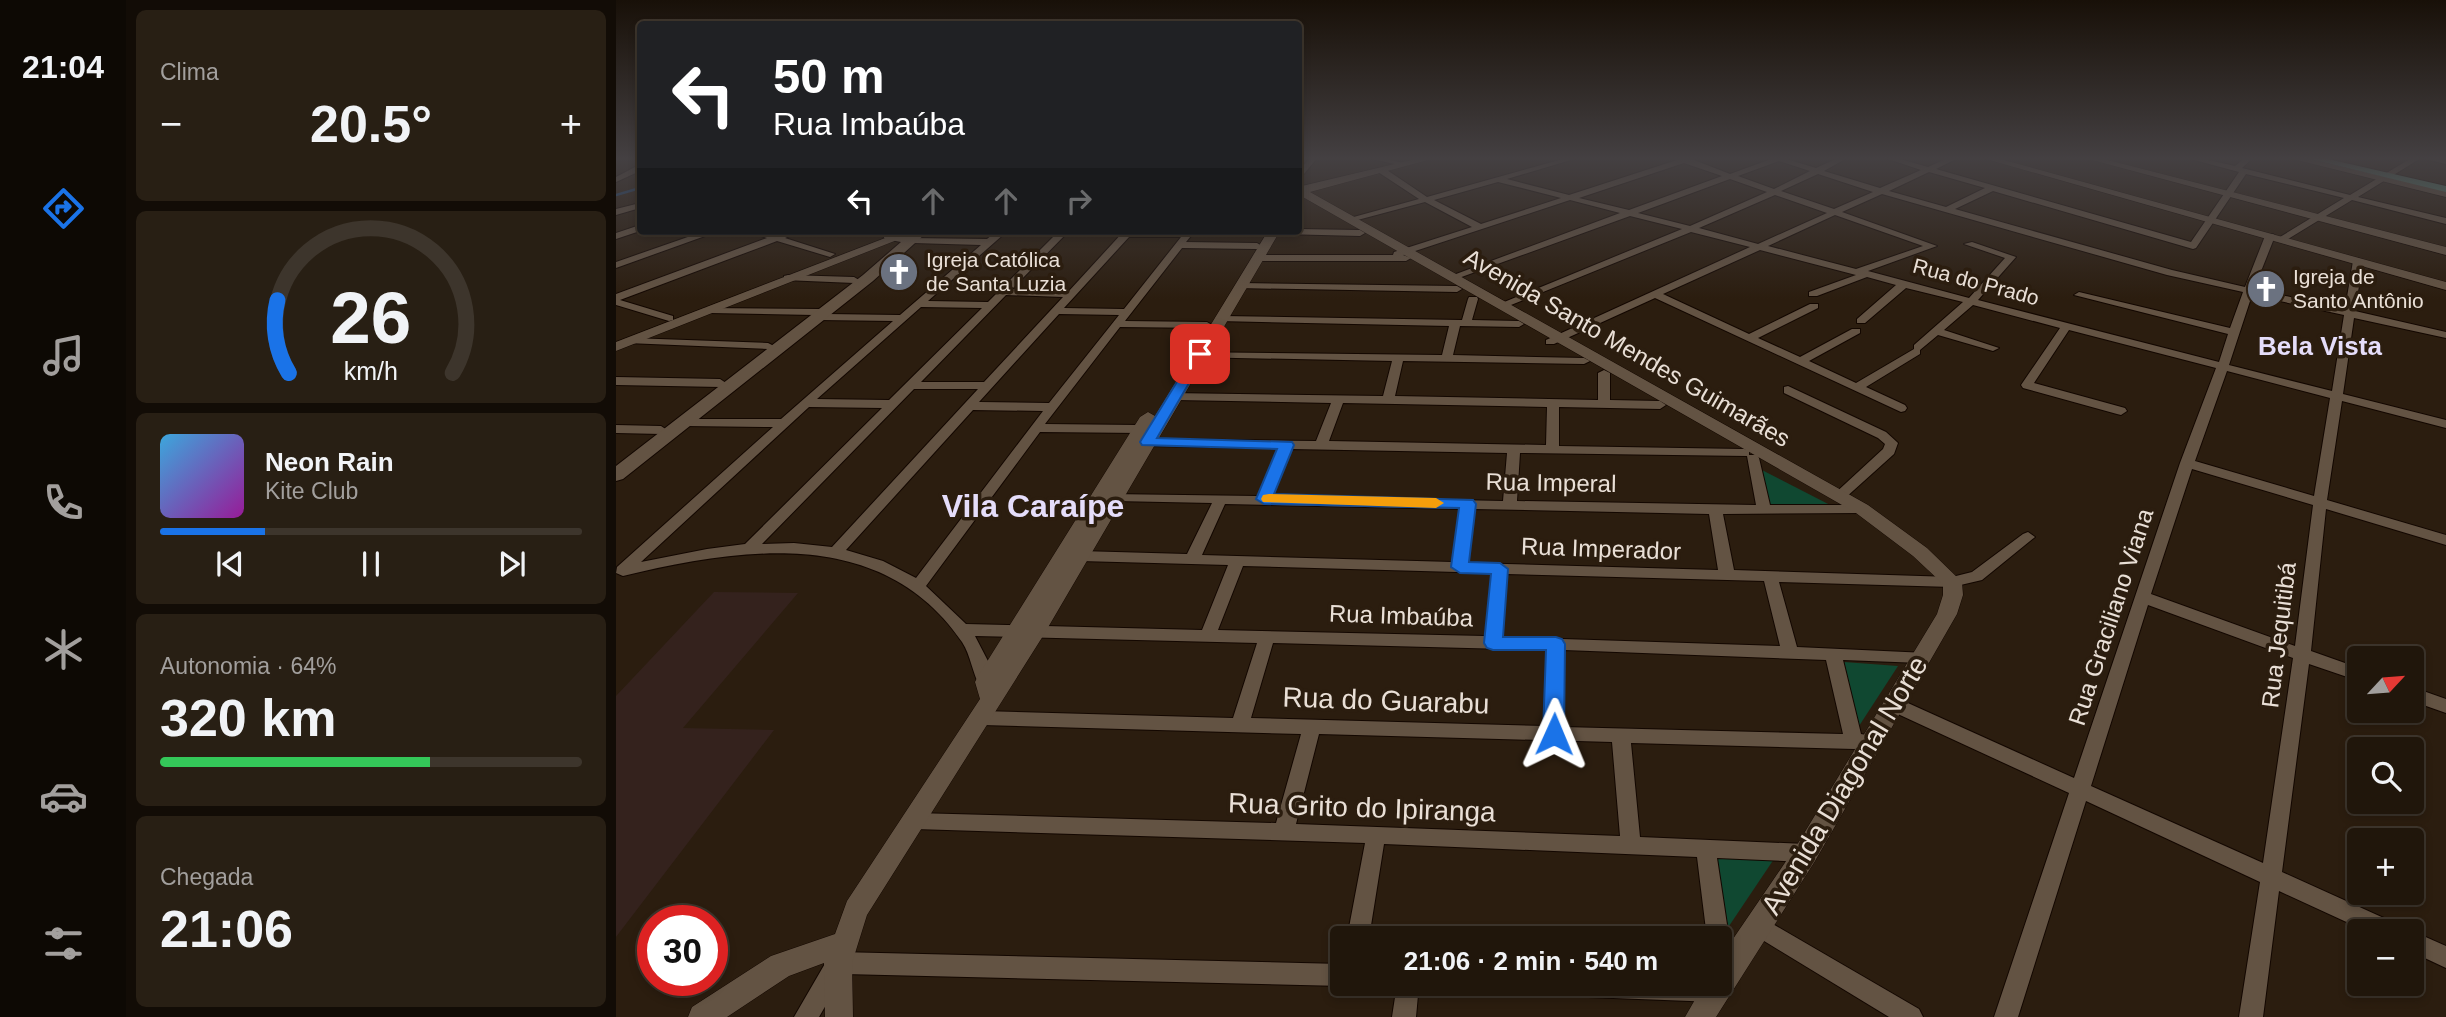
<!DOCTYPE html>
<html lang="pt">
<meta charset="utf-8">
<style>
:root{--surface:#20160b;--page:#281f14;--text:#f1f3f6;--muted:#a29f9d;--line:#3d352c;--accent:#1a73e8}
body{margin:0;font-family:Arial,sans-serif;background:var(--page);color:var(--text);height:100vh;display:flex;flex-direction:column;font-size:26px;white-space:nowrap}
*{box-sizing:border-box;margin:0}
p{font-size:23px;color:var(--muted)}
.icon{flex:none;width:38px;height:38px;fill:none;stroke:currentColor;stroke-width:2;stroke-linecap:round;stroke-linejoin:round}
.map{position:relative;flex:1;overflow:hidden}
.side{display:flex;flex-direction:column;gap:10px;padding:10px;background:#120c06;width:490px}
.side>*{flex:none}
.hud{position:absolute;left:21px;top:21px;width:665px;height:214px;border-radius:7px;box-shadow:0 4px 10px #0003,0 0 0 2px var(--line);background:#202124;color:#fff;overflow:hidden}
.needle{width:46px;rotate:64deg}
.fabs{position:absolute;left:1731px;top:646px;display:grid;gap:14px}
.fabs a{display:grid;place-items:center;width:77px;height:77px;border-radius:7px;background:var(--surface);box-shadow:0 4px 10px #0003,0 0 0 2px var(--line);font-size:35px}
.speed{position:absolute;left:21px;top:905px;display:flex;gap:14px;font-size:35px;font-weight:700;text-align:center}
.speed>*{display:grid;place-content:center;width:91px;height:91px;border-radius:50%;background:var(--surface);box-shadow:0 4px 10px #0003,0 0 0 2px var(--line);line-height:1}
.speed .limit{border:10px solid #d22;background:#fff;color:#111}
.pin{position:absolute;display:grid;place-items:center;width:60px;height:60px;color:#fff;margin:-30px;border-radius:14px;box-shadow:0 4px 10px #0006}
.me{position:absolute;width:77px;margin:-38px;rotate:1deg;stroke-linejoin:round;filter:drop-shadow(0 0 5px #0008)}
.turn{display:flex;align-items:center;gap:24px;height:147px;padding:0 21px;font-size:32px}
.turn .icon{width:91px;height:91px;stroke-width:2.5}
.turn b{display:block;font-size:49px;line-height:60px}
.lanes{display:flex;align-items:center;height:66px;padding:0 21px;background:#0003;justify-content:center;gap:35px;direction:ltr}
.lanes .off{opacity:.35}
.big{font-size:52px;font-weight:700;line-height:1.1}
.side .tile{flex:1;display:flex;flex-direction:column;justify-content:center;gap:10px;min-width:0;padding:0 24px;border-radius:10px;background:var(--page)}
.side .dial{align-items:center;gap:0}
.dial svg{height:182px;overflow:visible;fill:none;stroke:var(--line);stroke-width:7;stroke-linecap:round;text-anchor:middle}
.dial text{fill:var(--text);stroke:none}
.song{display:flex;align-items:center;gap:21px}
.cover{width:84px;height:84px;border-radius:10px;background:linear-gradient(135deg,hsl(200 70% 55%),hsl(300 70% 35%))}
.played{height:7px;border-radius:4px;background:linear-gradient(90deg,var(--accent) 25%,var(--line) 25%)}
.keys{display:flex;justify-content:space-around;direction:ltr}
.heat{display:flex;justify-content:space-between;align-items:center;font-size:38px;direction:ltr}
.charge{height:10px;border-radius:5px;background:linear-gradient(90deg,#34c759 64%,var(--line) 0)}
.trip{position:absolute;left:714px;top:926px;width:402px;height:70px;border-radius:7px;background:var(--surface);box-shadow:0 4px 10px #0003,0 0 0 2px var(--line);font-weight:700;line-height:70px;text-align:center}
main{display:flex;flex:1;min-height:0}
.tab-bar{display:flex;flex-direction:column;width:126px;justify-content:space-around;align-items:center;background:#0d0904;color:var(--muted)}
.tab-bar .icon{width:49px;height:49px}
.tab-bar .selected{color:var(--accent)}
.tab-bar b{font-size:32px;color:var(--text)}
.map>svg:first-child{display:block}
.medical{fill:#34221d}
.green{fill:#104831}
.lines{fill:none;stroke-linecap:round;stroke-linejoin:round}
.stream{stroke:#1b4d85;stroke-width:2.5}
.minor-casing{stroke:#130700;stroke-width:2}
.tertiary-casing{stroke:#130700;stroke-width:1}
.secondary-casing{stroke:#130700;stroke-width:2}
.primary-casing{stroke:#130700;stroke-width:2}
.minor{fill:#635343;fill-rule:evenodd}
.tertiary{fill:#635343;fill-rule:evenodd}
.secondary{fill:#635343;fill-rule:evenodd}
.primary{fill:#5b9483;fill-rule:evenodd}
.route{fill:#1a73e8;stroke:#114b97;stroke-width:2}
.slow{fill:#f59e0b}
.labels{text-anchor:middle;stroke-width:7;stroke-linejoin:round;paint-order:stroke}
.far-poi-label{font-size:21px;fill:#e9dfd6;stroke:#2b1d0f;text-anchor:start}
.far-street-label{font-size:21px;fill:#e9dfd6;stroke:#2b1d0f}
.street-label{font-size:24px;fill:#e9dfd6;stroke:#2b1d0f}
.far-district-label{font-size:26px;font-weight:bold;fill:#e5ddfa;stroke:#2b1d0f}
.near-street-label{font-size:28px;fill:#e9dfd6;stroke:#2b1d0f}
.district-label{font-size:32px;font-weight:bold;fill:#e5ddfa;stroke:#2b1d0f}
</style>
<main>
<nav class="tab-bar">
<b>21:04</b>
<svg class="icon selected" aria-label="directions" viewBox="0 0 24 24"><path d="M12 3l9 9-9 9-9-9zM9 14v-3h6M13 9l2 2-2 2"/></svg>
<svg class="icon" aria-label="music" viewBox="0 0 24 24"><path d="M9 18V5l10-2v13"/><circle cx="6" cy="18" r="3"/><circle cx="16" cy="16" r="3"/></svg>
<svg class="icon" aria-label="phone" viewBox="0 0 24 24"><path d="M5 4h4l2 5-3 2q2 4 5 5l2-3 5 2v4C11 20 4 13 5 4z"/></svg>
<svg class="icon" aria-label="climate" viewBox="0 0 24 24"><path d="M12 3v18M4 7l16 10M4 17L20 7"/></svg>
<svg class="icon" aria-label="car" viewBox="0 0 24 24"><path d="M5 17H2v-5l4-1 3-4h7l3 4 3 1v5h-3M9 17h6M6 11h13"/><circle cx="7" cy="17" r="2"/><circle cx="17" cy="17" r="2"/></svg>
<svg class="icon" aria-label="filters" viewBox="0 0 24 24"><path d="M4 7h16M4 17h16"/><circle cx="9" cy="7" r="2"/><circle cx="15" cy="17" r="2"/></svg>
</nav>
<section class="side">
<div class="tile"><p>Clima</p>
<div class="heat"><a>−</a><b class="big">20.5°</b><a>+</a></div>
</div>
<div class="tile dial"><svg viewBox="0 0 100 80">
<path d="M14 69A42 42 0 1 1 86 69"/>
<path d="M14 69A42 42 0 0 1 9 37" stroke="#1a73e8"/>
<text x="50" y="56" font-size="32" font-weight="700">26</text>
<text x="50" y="72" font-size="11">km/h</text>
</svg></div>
<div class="tile">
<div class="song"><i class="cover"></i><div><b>Neon Rain</b><p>Kite Club</p></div></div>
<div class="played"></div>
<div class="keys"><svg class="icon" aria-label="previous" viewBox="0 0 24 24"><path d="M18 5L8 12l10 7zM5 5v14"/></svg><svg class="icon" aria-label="pause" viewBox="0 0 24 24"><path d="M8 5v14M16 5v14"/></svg><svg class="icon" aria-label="next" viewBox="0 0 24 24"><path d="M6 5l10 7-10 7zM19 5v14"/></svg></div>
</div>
<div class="tile"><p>Autonomia · 64%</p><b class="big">320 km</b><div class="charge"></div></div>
<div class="tile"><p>Chegada</p><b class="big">21:06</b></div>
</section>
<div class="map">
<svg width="1830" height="1017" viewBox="0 0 1830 1017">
<rect width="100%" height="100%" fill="#2b1d0f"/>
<!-- medical -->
<polygon class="medical" points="98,592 182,593 67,728 158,730 0,937 0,696"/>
<!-- green -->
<g class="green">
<polygon points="1142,468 1218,507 1152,508"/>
<polygon points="1228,662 1282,666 1243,726"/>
<polygon points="1100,858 1158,859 1109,932"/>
</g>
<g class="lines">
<!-- stream -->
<polyline class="stream" points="0,195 24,188"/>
<!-- minor casing -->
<g class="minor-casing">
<g id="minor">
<polygon points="694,157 702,157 682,181 682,173"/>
<polygon points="747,157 761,157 792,164 788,166"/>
<path d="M 954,157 L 965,157 L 891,179 L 953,195 L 1061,160 L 1054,157 L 1073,158 L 1114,174 L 1155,159 L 1153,157 L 1164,157 L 1200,168 L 1224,157 L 1233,157 L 1208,171 L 1264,188 L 1305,170 L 1266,157 L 1277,157 L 1312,167 L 1334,157 L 1344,157 L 1320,169 L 1575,242 L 1623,172 L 1567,157 L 1579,157 L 1619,166 L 1630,157 L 1638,157 L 1626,168 L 1734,195 L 1797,157 L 1817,157 L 1830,160 L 1830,164 L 1805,158 L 1742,197 L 1830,218 L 1830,224 L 1736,200 L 1667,242 L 1664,241 L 1664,237 L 1728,198 L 1630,174 L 1580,248 L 1577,249 L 1377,191 L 1339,209 L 1556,270 L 1629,287 L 1649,236 L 1657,234 L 1659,236 L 1638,289 L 1729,309 L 1737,261 L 1742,258 L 1747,261 L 1739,311 L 1830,332 L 1830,338 L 1738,318 L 1727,394 L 1830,420 L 1830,428 L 1726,401 L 1711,500 L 1830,535 L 1830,545 L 1710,509 L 1695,651 L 1743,668 L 1743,681 L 1693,664 L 1666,872 L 1781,924 L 1784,931 L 1750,931 L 1663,891 L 1647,1017 L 1623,1017 L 1644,882 L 1470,801 L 1402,1017 L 1378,1017 L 1453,793 L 1271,709 L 1268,704 L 1271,699 L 1277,697 L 1283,699 L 1458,778 L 1564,463 L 1600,368 L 1453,330 L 1418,383 L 1509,408 L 1511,411 L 1505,415 L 1501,414 L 1407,388 L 1405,385 L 1444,328 L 1357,305 L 1328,330 L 1383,348 L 1377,351 L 1322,335 L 1304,350 L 1304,354 L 1250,387 L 1289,405 L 1291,408 L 1289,411 L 1285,412 L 1039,298 L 938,344 L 930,344 L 930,340 L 1134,247 L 1075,232 L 890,307 L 886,308 L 881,305 L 1066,229 L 1014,216 L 840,279 L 832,277 L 1004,213 L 954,200 L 787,255 L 795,258 L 790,261 L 643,261 L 638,258 L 643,255 L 777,255 L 778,252 L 856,227 L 809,202 L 734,222 L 734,218 L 803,199 L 762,172 L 762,168 L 768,168 L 811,197 ZM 1163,161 L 1194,171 L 1158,189 L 1122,176 ZM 1068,163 L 1106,176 L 1013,210 L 963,198 ZM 1313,172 L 1369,188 L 1330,207 L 1273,191 ZM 1202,174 L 1257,192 L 1218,209 L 1165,191 ZM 1114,179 L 1151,192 L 1074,226 L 1022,213 ZM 882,182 L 945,198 L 865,224 L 818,200 ZM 1266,194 L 1551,275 L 1627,292 L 1614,328 L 1463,292 L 1458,295 L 1612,334 L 1603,362 L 1362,300 L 1400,257 L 1356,242 L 1348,244 L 1389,258 L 1353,298 L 1252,271 L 1321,246 L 1226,212 ZM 1159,195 L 1211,213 L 1142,244 L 1083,228 ZM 1219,215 L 1307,246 L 1240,269 L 1152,246 ZM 1144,250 L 1240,275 L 1193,292 L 1193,296 L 1201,296 L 1251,277 L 1280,285 L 1241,319 L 1241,323 L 1249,323 L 1290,288 L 1347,302 L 1298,345 L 1298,349 L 1240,383 L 1193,361 L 1244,333 L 1244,329 L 1236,329 L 1184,357 L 1142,338 L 1202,308 L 1202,304 L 1194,304 L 1133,334 L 1047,294 ZM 1636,295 L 1728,315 L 1716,391 L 1613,365 ZM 1611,371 L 1714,398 L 1698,496 L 1579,461 ZM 1576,469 L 1697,505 L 1679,646 L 1535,594 ZM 1532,605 L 1677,658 L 1647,863 L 1475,786 Z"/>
<polygon points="21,166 24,166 24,171 0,182 0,177"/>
<polygon points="24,203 24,208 0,215 0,209"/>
<polygon points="24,225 24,231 0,239 0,233"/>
<polygon points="682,229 744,230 749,233 744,236 666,234 661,231 682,231"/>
<polygon points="89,231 103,231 0,268 0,262"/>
<path d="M 132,231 C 142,231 149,234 158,234 C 165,235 175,231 184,231 L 169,238 L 219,254 L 214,257 L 161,241 L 4,300 L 57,316 L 57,320 L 53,321 L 0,305 L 0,294 L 151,238 Z"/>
<path d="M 381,231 L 453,231 L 396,289 L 453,291 L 508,231 L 579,231 L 570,242 L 641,243 L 646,246 L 641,249 L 566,248 L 509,321 L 591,322 L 596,325 L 591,328 L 504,327 L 429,424 L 524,425 L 530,429 L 524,433 L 424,432 L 310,586 L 350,624 L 586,630 L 612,565 L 464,561 L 457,556 L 464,551 L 571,554 L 596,503 L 498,501 L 493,500 L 491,497 L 493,494 L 642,496 L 662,448 L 531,446 L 525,442 L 526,439 L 700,441 L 715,403 L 559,400 L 553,396 L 555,393 L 767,396 L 776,361 L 572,357 L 566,354 L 568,352 L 826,355 L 833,326 L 602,321 L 602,317 L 606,316 L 846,320 L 852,299 L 853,297 L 861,297 L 862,299 L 856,320 L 903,321 L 908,324 L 903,327 L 844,326 L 837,355 L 968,358 L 974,361 L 968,364 L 787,361 L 779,396 L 982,400 L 982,373 L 988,370 L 994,373 L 994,400 L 1044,401 L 1050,405 L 1044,409 L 943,407 L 943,446 L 1128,449 L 1133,450 L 1133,455 L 1141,455 L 1143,458 L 1154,505 L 1246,505 L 1253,509 L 1246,513 L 1107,514 L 1118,570 L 1336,577 L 1356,572 L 1407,534 L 1412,532 L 1419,537 L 1366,580 L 1336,587 L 1163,582 L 1181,647 L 1311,653 L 1313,657 L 1311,661 L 1305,663 L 1227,660 L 1245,734 L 1261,737 L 1264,742 L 1261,747 L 1238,749 L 1015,743 L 1024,837 L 1190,844 L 1197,847 L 1200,853 L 1197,859 L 1190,862 L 1101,858 L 1113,938 L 1110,945 L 1104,947 L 1104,938 L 1091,938 L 1081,857 L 768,844 L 753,938 L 731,938 L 749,843 L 299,829 L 292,827 L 289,821 L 292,815 L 299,813 L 660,823 L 685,734 L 366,725 L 360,723 L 357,718 L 360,713 L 366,711 L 617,718 L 641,643 L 359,636 L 373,663 L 379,682 L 376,687 L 370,688 L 364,687 C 356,672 355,656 346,642 C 266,525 125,548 7,576 L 0,573 L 1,567 L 157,427 L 68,426 L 64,425 L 62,422 L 64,419 L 165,419 L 277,321 L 202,320 L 198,319 L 198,315 L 93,313 L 89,312 L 89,308 L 207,309 L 211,310 L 211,314 L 284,315 L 365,245 L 297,243 L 292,240 L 294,238 L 371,239 ZM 388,234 L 439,235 L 372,302 L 312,301 ZM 513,237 L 565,237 L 508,309 L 448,308 ZM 390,295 L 447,297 L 368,382 L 305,382 ZM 305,307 L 366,308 L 273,400 L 201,399 ZM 443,314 L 503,315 L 433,403 L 363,402 ZM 298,389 L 362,389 L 216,547 L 178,543 L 146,544 ZM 727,403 L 931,407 L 930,445 L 713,441 ZM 193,407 L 266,408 L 129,544 L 91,549 L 25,562 ZM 357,410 L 427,411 L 300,578 L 267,561 L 230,550 ZM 675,449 L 891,453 L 887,501 L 656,496 ZM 904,453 L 1131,456 L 1140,505 L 901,501 ZM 609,504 L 844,509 L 837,562 L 586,555 ZM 858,509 L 1093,514 L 1102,570 L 852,563 ZM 627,566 L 876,573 L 869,636 L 602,630 ZM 891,574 L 1148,581 L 1164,646 L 886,637 ZM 657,643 L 932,650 L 929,726 L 635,718 ZM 948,650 L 1210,660 L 1227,734 L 947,727 ZM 703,734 L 996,742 L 1004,836 L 680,824 Z"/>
<polygon points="172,275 238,277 243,280 238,283 168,280 168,276"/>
<polygon points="625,283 841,286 846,289 841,292 621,288 621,284"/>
<polygon points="15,338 152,343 158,346 152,349 11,343 9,341"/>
<polygon points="0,377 104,379 110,383 104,387 0,385"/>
<polygon points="1172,386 1270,432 1282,443 1278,454 1228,499 1223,500 1216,496 1267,449 1269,444 1262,438 1168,393 1168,387"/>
<polygon points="0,425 45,426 51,430 45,434 0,433"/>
<polygon points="1796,687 1830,699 1830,713 1796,701"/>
<polygon points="1143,916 1303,1009 1307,1017 1273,1017 1135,933 1132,926 1135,919"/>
<polygon points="1795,931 1796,931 1830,946 1830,968 1796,952"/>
<polygon points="222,952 726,964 726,984 732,984 726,986 228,974 203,1017 178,1017 214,955"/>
<polygon points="1104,982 1110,991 1107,999 1099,1002 921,995 913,992 910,984"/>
<polygon points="781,984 803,984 800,1017 776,1017"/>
</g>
</g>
<!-- tertiary casing -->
<g class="tertiary-casing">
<g id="tertiary">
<polygon points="808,157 823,157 694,192 1252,505 1311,548 1346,582 1347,595 1341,614 1199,861 1100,1017 1069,1017 1088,984 1104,984 1104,958 1181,845 1321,614 1327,595 1327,584 1297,556 1240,513 685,196 682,197 682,187"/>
<polygon points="1363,157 1377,157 1830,282 1830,290"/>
<polygon points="1465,157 1480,157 1830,247 1830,255"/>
<polygon points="1669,157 1685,157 1830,191 1830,197"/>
<polygon points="652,231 664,231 427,636 251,915 236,963 237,1017 209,1017 208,963 173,976 111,1017 72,1017 76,1007 155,956 219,934 231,901 364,699 359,682 362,676 524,417 532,412 539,416"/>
<polygon points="277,235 283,238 281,240 0,351 0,342"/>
</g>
</g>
<!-- secondary casing -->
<g class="secondary-casing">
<polygon id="secondary" points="270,231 283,231 281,234 283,235 300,231 309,234 257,281 7,479 0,481 0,466 247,275 285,242 269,239 267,236"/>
</g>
<!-- primary casing -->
<g class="primary-casing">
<polygon id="primary" points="1686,157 1703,157 1830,186 1830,192"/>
</g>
<!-- minor -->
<use href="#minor" class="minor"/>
<!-- tertiary -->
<use href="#tertiary" class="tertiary"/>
<!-- secondary -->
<use href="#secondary" class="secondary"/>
<!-- primary -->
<use href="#primary" class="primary"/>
</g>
<!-- sky -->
<linearGradient id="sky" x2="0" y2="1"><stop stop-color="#181008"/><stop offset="0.53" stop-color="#444042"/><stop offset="1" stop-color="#444042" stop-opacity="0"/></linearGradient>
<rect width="1830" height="299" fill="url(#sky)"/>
<!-- route -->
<polygon class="route" points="584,350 590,354 541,438 676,442 678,445 658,494 857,500 860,504 853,562 884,563 892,569 887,637 940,637 946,639 949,644 948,734 945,739 938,742 930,739 927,734 930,650 877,650 871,648 868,643 875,574 844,573 835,567 843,508 648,504 640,499 661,449 526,445 524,442 578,354"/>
<!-- slow -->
<polygon class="slow" points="653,494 820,498 828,503 820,508 647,502 645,499 647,495"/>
<!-- icons -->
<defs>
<g id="church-disc" transform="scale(2.0125)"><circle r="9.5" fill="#6b7280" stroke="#2b1d0f"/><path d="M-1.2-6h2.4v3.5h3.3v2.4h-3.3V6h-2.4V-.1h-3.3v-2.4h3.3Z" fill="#fff"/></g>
</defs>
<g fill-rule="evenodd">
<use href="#church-disc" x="283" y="272"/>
<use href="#church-disc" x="1650" y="289"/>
</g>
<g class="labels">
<!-- far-poi labels -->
<g class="far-poi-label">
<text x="310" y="267">Igreja Católica<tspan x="310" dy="24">de Santa Luzia</tspan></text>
<text x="1677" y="284">Igreja de<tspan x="1677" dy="24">Santo Antônio</tspan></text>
</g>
<!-- far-street labels -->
<g class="far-street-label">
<text transform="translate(1360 282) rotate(15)" y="7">Rua do Prado</text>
</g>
<!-- street labels -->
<g class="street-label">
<text transform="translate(1011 348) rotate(30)" y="8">Avenida Santo Mendes Guimarães</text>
<text transform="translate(935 483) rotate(1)" y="8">Rua Imperal</text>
<text transform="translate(985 549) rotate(2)" y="8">Rua Imperador</text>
<text transform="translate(785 616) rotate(2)" y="8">Rua Imbaúba</text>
<text transform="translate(1495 617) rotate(-72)" y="8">Rua Graciliano Viana</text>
<text transform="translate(1663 635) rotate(-83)" y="8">Rua Jequitibá</text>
</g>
<!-- far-district labels -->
<g class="far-district-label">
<text x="1704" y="355">Bela Vista</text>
</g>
<!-- near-street labels -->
<g class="near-street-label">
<text transform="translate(770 700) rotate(2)" y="10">Rua do Guarabu</text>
<text transform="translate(1228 785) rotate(-59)" y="10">Avenida Diagonal Norte</text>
<text transform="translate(746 807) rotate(2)" y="10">Rua Grito do Ipiranga</text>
</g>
<!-- district labels -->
<g class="district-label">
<text x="417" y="517">Vila Caraípe</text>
</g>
</g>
</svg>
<div class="fabs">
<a><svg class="needle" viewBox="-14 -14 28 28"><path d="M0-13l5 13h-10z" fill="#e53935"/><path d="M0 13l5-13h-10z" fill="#a29f9d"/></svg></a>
<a><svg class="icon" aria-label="search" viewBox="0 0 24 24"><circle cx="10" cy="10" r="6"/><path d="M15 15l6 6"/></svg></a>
<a>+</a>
<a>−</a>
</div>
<div class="speed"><div class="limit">30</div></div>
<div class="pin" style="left:584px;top:354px;background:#d93025"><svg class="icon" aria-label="arrive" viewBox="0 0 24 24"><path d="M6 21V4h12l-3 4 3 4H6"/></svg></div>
<svg class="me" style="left:938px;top:734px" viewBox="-20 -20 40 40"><path d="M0-17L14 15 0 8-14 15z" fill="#1a73e8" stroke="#fff" stroke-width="4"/></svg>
<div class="trip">21:06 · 2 min · 540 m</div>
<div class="hud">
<div class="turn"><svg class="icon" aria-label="left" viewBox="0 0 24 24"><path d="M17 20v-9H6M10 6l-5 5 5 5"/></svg><div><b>50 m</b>Rua Imbaúba</div></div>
<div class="lanes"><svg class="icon" aria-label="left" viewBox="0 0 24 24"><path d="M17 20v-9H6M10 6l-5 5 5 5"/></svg><svg class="icon off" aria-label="ahead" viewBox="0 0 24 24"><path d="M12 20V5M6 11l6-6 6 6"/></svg><svg class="icon off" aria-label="ahead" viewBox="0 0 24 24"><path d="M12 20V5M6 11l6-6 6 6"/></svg><svg class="icon off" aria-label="right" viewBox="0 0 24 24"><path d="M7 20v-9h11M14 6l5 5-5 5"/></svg></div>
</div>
</div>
</main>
